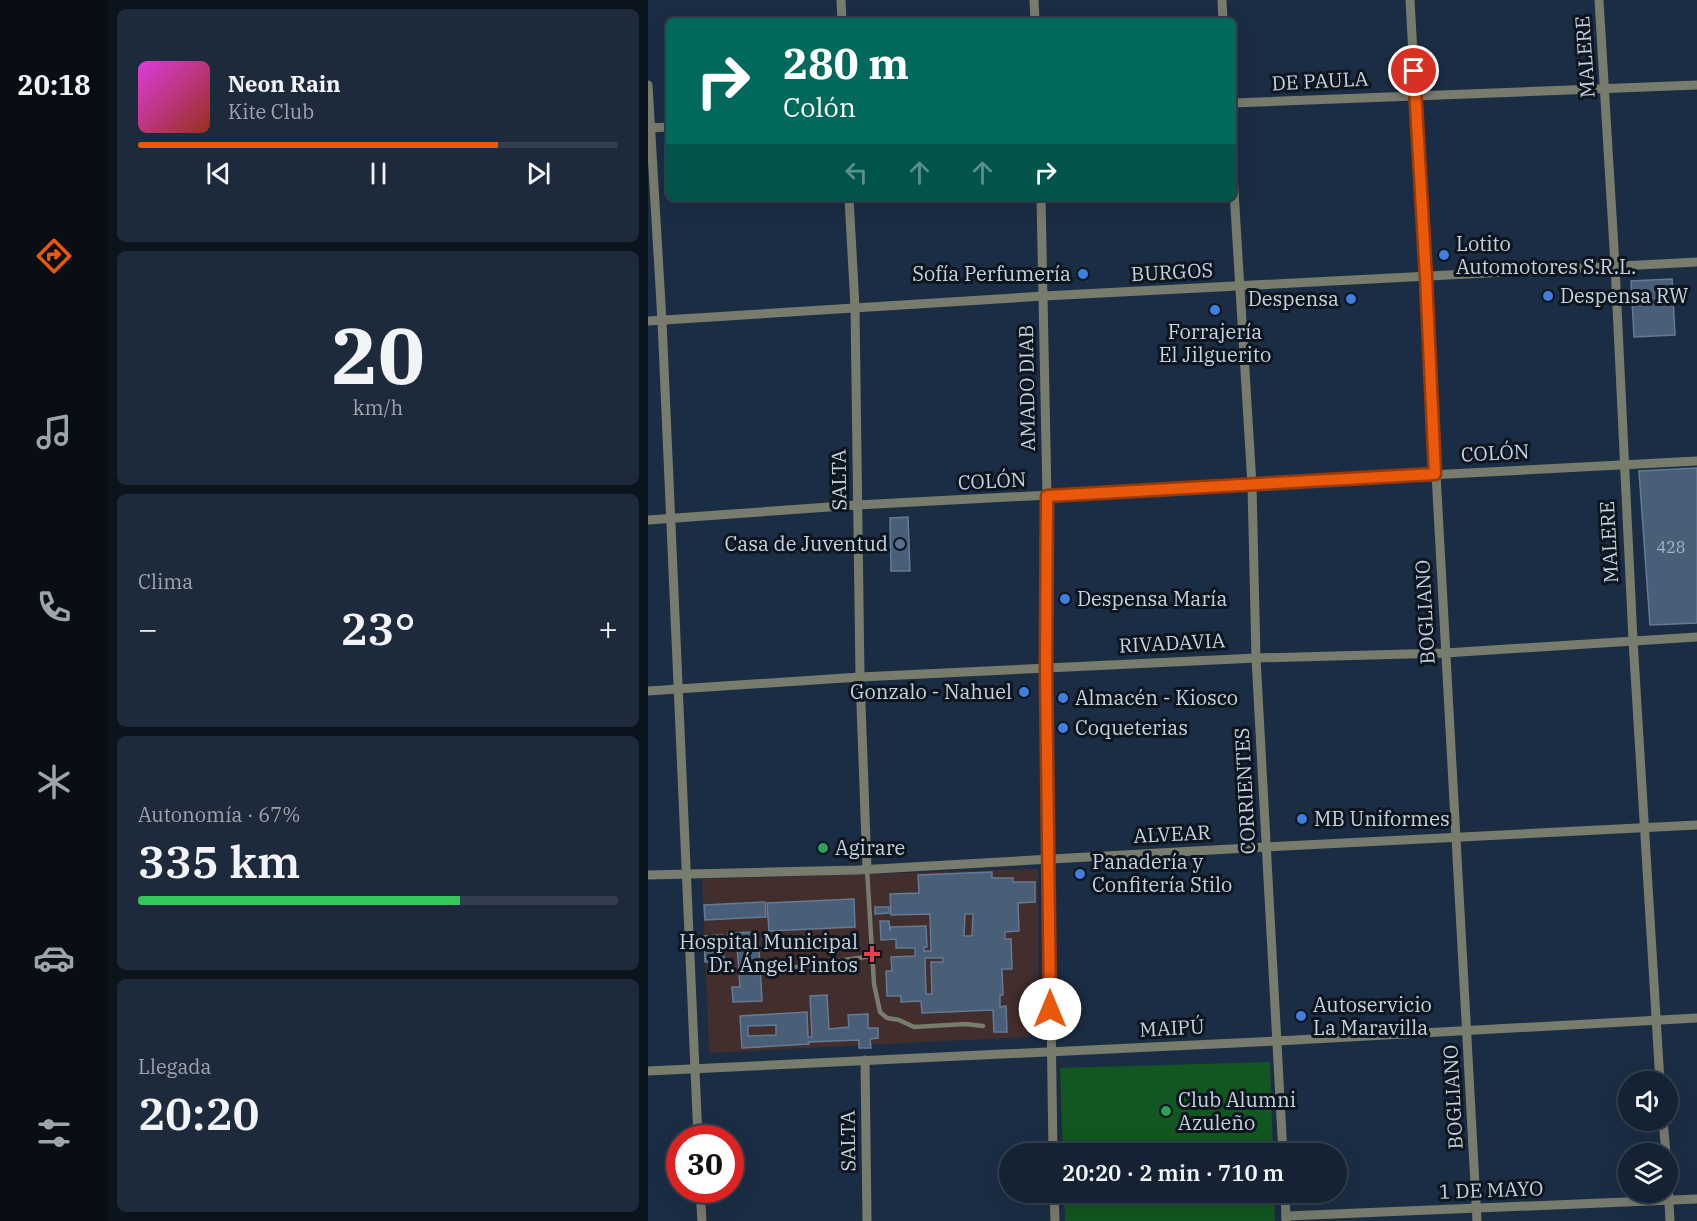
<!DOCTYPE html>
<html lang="es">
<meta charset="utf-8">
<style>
:root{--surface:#142233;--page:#1d2a3b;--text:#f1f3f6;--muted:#9da4ac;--line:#333f4e;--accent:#ea580c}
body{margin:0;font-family:"IBM Plex Serif",serif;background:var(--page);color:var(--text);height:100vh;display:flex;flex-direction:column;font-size:22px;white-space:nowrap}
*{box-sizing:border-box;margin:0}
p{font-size:20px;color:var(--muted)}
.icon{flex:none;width:33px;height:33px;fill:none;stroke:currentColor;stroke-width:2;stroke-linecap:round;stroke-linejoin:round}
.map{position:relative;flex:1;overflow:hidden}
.panel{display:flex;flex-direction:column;gap:9px;padding:9px;background:#0b131c;width:540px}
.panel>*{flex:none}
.top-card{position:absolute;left:18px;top:18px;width:570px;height:183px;border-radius:9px;box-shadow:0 6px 24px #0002,0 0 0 2px var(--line);background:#00695c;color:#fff;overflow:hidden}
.controls{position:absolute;left:970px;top:1071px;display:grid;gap:12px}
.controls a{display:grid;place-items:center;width:60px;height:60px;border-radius:50%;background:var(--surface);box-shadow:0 6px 24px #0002,0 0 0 2px var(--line);font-size:30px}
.speed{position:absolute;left:18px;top:1125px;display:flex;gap:12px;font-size:30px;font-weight:700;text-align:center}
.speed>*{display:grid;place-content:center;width:78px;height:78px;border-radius:50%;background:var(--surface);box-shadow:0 6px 24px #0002,0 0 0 2px var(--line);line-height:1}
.speed .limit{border:9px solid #d22;background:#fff;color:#111}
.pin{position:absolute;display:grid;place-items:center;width:51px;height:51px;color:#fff;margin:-26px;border:3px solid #fff;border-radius:50%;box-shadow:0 2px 6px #0007}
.me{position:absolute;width:66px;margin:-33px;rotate:0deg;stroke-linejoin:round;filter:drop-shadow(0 0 4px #0008)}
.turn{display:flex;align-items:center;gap:21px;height:126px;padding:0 18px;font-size:27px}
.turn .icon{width:78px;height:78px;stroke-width:2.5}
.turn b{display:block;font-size:42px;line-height:51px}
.lanes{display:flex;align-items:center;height:57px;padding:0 18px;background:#0003;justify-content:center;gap:30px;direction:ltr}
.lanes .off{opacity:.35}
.big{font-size:45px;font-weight:600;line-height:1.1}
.panel .card{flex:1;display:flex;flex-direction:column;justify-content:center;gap:9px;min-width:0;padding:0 21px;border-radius:9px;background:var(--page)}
.panel .dial{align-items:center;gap:0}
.dial b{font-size:78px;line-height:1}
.song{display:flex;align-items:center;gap:18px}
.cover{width:72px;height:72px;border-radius:9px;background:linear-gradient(135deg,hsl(300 70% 55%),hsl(10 70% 35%))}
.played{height:6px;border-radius:3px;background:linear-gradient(90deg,var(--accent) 75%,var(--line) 75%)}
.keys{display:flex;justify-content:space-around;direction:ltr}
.heat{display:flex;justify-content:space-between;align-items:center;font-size:33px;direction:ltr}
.charge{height:9px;border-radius:4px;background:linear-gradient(90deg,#34c759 67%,var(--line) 0)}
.trip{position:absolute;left:351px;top:1143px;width:348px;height:60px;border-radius:30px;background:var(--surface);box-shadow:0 6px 24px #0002,0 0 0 2px var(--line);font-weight:600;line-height:60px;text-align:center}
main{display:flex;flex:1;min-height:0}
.tabs{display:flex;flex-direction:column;width:108px;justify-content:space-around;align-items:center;background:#080e14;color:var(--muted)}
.tabs .icon{width:42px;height:42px}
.tabs .on{color:var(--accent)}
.tabs b{font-size:27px;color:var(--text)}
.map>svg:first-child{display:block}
.medical{fill:#422e2c}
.green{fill:#125621}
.building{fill:#495e77;stroke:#657a95;stroke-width:1.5;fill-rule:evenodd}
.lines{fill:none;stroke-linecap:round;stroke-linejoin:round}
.lane{stroke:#787c6d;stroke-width:4.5}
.street{stroke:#787c6d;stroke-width:9}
.route-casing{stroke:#983908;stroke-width:15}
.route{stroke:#ea580c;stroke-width:10}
.shop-dot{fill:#3f7fe0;stroke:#0d151f;stroke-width:2}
.service-dot{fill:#5c6f8a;stroke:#0d151f;stroke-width:2}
.leisure-dot{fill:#2e9e5b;stroke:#0d151f;stroke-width:2}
.health-dot{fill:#e0444e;stroke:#0d151f;stroke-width:2}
.labels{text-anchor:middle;stroke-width:6;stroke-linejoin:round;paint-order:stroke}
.number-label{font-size:16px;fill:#a8b5c6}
.street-label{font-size:20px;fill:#c7d2e1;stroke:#0d151f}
.poi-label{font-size:20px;fill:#c7d2e1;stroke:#0d151f;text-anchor:start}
</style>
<main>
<nav class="tabs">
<b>20:18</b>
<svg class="icon on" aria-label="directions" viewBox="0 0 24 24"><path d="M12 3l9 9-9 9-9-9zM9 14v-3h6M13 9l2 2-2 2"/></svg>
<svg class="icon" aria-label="music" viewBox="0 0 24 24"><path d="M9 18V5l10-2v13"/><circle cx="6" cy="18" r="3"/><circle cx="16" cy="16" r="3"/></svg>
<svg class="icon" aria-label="phone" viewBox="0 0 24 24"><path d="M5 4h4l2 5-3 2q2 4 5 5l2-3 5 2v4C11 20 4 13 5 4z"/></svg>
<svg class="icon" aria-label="climate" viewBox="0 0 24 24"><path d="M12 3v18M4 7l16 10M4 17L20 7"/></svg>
<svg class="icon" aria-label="car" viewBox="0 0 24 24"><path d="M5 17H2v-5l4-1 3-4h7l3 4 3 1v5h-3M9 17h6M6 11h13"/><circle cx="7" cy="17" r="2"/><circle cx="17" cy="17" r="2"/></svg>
<svg class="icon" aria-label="filters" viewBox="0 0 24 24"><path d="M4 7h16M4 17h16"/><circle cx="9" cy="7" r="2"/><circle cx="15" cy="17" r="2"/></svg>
</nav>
<section class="panel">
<div class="card">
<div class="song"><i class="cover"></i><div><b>Neon Rain</b><p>Kite Club</p></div></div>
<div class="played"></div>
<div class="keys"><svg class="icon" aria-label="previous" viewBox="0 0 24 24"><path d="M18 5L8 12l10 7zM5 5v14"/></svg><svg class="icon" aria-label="pause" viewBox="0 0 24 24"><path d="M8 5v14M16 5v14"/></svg><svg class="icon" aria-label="next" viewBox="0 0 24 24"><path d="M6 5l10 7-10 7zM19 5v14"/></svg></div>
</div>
<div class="card dial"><b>20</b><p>km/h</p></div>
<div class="card"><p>Clima</p>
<div class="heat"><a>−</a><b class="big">23°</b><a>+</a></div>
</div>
<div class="card"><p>Autonomía · 67%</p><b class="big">335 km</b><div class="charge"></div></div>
<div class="card"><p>Llegada</p><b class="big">20:20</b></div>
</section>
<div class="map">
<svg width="1049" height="1221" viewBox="0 0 1049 1221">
<rect width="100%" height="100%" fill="#1b2d44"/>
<!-- medical -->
<polygon class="medical" points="390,869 391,1029 380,1037 61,1053 54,879"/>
<!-- green -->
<g class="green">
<polygon points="622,1062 625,1153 415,1153 412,1068"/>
<polygon points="416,1193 626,1193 627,1221 417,1221"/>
</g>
<!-- building -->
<g class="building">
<polygon points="1024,279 1027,335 986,337 983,281"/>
<polygon points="1049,468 1049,623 1002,625 991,471"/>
<polygon points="260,517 262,571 243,571 242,518"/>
<path d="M 344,872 L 344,878 L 365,878 L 365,882 L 387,882 L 387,902 L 370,903 L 371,931 L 357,932 L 357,939 L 363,939 L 364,969 L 354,969 L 355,995 L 352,995 L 352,1007 L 358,1006 L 359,1032 L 346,1032 L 345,1010 L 274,1013 L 273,1001 L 253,1002 L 253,996 L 239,996 L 238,971 L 244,971 L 243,957 L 267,956 L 267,948 L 248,948 L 248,939 L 233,940 L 232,921 L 241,921 L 242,931 L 243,927 L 278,926 L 279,947 L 276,947 L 276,951 L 283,951 L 282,914 L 243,915 L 242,894 L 271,893 L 270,875 ZM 317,914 L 325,914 L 324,936 L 316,936 ZM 277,958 L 295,958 L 295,962 L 283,962 L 284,994 L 278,994 Z"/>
<polygon points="206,899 207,927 121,931 119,903"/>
<polygon points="117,902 118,917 57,920 56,905"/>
<polygon points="227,907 241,907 241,913 227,914"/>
<polygon points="110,932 114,1001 85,1002 84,987 92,987 89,946 80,947 80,933"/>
<polygon points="75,935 76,961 57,962 56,936"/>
<path d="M 179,995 L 181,1029 L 201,1027 L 200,1015 L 220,1014 L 220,1028 L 230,1028 L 230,1038 L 222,1039 L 223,1048 L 211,1048 L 211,1040 L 160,1042 L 161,1044 L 94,1048 L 92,1016 L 159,1012 L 160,1037 L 164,1037 L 162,996 ZM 128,1025 L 128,1035 L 100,1036 L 100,1026 Z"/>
</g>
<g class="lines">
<!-- lane -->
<g class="lane">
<polyline points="219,869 226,984 232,1012 239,1018 251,1020 266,1027 318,1024 335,1026"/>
<polyline points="127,970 224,956"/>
</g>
<!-- street -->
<g class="street">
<polyline points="193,0 194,21"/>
<polyline points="386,0 387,21"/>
<polyline points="574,0 575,21"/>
<polyline points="762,0 829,1221"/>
<polyline points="951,0 967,265 985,640 1012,1082"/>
<polyline points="0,85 14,321 50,1138"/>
<polyline points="585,103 1049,85"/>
<polyline points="0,128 21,127"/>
<polyline points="585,175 604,485 608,658 635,1154"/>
<polyline points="201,198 207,307 212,677 219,869"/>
<polyline points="393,198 399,496 398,667 405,1154"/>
<polyline points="0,321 396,296 1049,262"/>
<polyline points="0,520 209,505 1049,461"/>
<polyline points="0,691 212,677 608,658 797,653 1049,637"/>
<polyline points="0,875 210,870 618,847 1049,825"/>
<polyline points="217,1060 219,1221"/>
<polyline points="0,1071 629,1041 1049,1018"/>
<polyline points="1015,1120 1018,1154"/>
<polyline points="1020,1186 1022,1221"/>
<polyline points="52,1190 54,1221"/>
<polyline points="406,1192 407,1221"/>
<polyline points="637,1192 638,1220"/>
<polyline points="638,1216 1049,1199"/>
</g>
</g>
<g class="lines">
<!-- route casing -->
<g class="route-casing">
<polyline id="route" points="402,1009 398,667 399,496 787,474 778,278 766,71"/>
</g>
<!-- route -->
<use href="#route" class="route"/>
</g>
<!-- markers -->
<g class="shop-dot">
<circle cx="796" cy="255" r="6"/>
<circle cx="435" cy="274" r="6"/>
<circle cx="900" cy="296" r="6"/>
<circle cx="703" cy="299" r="6"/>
<circle cx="567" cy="310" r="6"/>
<circle cx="417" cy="599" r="6"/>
<circle cx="376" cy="692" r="6"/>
<circle cx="415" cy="698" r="6"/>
<circle cx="415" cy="728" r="6"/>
<circle cx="654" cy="819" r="6"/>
<circle cx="432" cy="874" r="6"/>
<circle cx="653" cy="1016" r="6"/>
</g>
<circle class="service-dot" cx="252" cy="544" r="6"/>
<g class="leisure-dot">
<circle cx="175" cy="848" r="6"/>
<circle cx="518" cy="1111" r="6"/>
</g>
<path class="health-dot" d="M221 945h6v6h6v6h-6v6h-6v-6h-6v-6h6z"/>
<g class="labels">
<!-- number labels -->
<g class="number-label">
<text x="1023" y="553">428</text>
</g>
<!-- street labels -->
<g class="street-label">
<text transform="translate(937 57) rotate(-94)" y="7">MALERE</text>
<text transform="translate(672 81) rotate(-3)" y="7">DE PAULA</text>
<text transform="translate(524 272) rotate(-3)" y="7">BURGOS</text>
<text transform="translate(379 388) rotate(-91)" y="7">AMADO DIAB</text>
<text transform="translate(847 453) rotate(-3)" y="7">COLÓN</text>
<text transform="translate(191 480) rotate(-91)" y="7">SALTA</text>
<text transform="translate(344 481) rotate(-3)" y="7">COLÓN</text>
<text transform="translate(961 542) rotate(-93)" y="7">MALERE</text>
<text transform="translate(777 612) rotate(-93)" y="7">BOGLIANO</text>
<text transform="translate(524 643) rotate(-3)" y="7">RIVADAVIA</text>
<text transform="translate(597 791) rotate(-93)" y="7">CORRIENTES</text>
<text transform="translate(524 834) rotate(-3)" y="7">ALVEAR</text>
<text transform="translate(524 1028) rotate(-3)" y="7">MAIPÚ</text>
<text transform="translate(805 1097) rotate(-93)" y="7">BOGLIANO</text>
<text transform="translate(200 1141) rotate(-91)" y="7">SALTA</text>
<text transform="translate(843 1190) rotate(-2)" y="7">1 DE MAYO</text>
</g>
<!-- poi labels -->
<g class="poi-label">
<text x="808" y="251">Lotito<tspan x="808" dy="23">Automotores S.R.L.</tspan></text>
<text x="423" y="281" text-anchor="end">Sofía Perfumería</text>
<text x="912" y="303">Despensa RW</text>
<text x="691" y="306" text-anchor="end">Despensa</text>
<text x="567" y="339" text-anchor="middle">Forrajería<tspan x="567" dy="23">El Jilguerito</tspan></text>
<text x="240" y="551" text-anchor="end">Casa de Juventud</text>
<text x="429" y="606">Despensa María</text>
<text x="364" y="699" text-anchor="end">Gonzalo - Nahuel</text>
<text x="427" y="705">Almacén - Kiosco</text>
<text x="427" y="735">Coqueterias</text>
<text x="666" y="826">MB Uniformes</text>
<text x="187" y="855">Agirare</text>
<text x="444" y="869">Panadería y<tspan x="444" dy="23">Confitería Stilo</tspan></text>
<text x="210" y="949" text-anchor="end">Hospital Municipal<tspan x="210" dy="23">Dr. Ángel Pintos</tspan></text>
<text x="665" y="1012">Autoservicio<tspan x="665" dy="23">La Maravilla</tspan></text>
<text x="530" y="1107">Club Alumni<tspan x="530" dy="23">Azuleño</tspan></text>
</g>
</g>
</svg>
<div class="controls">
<a><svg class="icon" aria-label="sound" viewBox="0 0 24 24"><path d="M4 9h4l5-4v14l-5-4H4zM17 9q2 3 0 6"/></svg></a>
<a><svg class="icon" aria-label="layers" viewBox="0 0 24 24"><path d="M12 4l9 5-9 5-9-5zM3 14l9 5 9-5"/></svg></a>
</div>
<div class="speed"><div class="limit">30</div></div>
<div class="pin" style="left:766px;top:71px;background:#d93025"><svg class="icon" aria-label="arrive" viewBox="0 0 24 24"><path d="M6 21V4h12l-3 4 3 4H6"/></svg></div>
<svg class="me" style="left:402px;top:1009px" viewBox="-20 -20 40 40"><circle r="19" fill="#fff"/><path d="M0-13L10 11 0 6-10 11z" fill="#ea580c"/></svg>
<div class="trip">20:20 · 2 min · 710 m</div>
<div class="top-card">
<div class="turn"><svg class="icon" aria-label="right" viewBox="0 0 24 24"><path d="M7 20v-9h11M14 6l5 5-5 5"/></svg><div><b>280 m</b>Colón</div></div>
<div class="lanes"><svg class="icon off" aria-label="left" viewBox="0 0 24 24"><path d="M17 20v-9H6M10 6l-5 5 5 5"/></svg><svg class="icon off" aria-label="ahead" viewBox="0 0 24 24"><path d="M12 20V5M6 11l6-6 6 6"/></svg><svg class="icon off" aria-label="ahead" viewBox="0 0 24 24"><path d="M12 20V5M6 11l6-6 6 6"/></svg><svg class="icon" aria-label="right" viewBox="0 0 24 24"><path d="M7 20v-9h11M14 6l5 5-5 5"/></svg></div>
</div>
</div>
</main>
